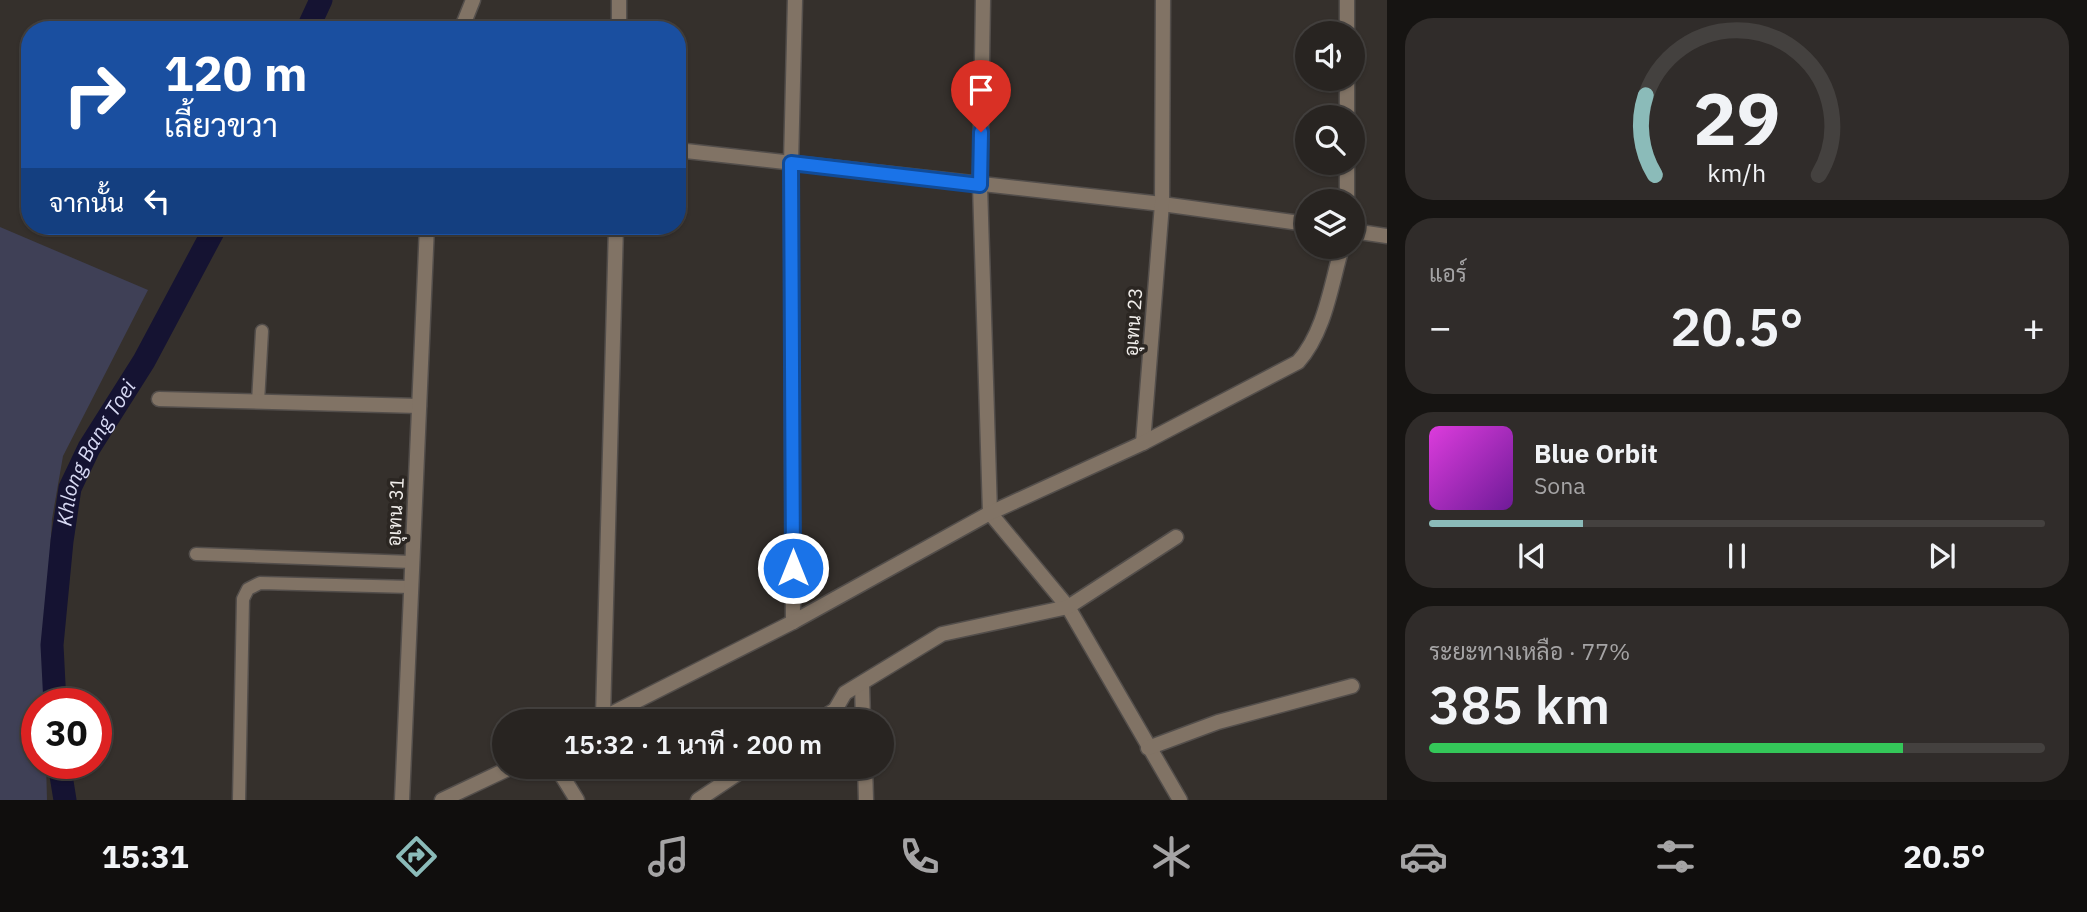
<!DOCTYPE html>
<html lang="th">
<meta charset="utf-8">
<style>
:root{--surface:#282421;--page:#302c2a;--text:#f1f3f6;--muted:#a5a4a5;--line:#44413f;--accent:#8bbbb9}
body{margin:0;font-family:"IBM Plex Sans",Sarabun,sans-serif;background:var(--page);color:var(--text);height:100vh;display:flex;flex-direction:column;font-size:26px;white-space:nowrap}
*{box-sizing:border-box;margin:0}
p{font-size:23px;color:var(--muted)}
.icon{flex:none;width:38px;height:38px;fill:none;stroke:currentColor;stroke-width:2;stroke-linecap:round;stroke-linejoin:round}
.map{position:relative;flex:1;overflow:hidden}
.side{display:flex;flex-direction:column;gap:18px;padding:18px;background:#161412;width:700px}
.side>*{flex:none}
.guide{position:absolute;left:21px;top:21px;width:665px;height:214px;border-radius:28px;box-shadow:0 2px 5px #0004,0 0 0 2px var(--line);background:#1a4fa0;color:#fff;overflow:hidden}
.fabs{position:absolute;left:1295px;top:21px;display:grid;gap:14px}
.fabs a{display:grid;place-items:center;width:70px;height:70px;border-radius:50%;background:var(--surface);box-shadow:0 2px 5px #0004,0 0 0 2px var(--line);font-size:35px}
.speed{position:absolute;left:21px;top:688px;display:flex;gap:14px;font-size:35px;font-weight:700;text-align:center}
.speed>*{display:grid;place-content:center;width:91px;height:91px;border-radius:50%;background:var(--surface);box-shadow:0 2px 5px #0004,0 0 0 2px var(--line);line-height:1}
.speed .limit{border:10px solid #d22;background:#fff;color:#111}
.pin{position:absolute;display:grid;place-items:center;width:60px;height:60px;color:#fff;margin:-72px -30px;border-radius:50% 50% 50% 0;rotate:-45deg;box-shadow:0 0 7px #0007}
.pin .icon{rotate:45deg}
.me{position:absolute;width:77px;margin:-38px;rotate:0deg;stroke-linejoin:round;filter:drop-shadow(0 0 5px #0008)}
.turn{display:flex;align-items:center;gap:24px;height:147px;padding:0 28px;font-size:32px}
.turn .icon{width:91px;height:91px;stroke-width:2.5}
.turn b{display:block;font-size:49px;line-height:60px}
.then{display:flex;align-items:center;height:66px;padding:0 28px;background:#0003;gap:14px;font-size:26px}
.big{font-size:52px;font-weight:600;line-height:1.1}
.side .tile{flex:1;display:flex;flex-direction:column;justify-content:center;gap:10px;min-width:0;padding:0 24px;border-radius:28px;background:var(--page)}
.side .dial{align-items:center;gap:0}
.dial svg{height:182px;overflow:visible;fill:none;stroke:var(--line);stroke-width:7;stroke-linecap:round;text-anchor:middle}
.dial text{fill:var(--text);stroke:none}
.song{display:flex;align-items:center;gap:21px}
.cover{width:84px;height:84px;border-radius:10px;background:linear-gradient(135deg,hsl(300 70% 55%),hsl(280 70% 35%))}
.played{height:7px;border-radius:4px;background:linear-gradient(90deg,var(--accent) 25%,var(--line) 25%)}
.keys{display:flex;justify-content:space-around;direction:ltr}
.heat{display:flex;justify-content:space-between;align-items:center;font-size:38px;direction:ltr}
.charge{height:10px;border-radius:5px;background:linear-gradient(90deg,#34c759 77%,var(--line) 0)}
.trip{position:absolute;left:492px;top:709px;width:402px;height:70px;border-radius:35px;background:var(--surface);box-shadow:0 2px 5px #0004,0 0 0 2px var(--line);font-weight:600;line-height:70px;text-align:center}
.dock{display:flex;height:112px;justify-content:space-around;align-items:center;background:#100e0d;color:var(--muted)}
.dock .icon{width:49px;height:49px}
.dock .current{color:var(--accent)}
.dock b{font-size:32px;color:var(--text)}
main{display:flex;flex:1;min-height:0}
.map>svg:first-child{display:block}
.green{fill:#3f4056}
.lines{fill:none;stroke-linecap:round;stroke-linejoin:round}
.canal{stroke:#151332;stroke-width:23}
.lane-casing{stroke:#534e4b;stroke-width:15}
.street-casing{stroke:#534e4b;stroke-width:17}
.lane{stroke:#817365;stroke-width:12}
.street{stroke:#817365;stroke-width:14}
.route-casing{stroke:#114b97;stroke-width:18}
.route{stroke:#1a73e8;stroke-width:12}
.labels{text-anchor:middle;stroke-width:7;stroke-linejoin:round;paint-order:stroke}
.street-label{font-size:19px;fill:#f1eeeb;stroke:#2b2622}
.water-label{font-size:21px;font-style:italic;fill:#d8daf4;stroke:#2b2622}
</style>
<main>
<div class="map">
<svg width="1387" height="800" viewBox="0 0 1387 800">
<rect width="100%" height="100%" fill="#35302c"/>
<!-- green -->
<polygon class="green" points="0,227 148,290 63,456 52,519 43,677 44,703 37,704 37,763 46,763 47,800 0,800"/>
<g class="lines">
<!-- canal -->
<g class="canal">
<polyline points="307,30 321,0"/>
<path id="s1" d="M 55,704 L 52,645 L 62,541 L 70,488 L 89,448 L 144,361 L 216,226"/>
<polyline points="59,763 65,800"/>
</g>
<!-- lane casing -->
<g class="lane-casing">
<g id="lane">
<polyline points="258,402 262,331"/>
<polyline points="196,554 412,562"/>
<polyline points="239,800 243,599 248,589 260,583 411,587"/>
</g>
</g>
<!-- street casing -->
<g class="street-casing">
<g id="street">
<polyline points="619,0 619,30"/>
<polyline points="983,0 980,185 990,513 1068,607 1180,800"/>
<polyline points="461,30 473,0"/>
<polyline points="1347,33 1347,0"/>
<polyline points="1347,117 1347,79"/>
<polyline points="677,150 1162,204 1307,224"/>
<polyline points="1347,201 1347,163"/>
<polyline points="1353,231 1387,236"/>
<polyline points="159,399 419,406"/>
<polyline points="1143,443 1162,204 1163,0"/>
<polyline points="793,622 791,163 795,0"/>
<polyline points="862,684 863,721"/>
<polyline points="603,717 616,226"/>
<path d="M 597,721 L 793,622 L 990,513 L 1143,443 L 1298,362 C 1325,332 1331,285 1342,247"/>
<polyline points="818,721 835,710 845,693 942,634 1068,607 1176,537"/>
<polyline points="1148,748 1218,722 1352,686"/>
<polyline points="556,766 577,800"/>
<polyline points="865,766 866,800"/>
<polyline points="402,800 427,226"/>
<polyline points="442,800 514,766"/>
<polyline points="698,800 749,766"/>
</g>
</g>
<!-- lane -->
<use href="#lane" class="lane"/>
<!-- street -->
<use href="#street" class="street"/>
</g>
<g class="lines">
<!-- route casing -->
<g class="route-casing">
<polyline id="route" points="793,568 791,163 980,185 981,132"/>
</g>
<!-- route -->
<use href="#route" class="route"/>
</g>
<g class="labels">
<!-- street labels -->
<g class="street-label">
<text transform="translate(1133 322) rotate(-86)" y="7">อุเทน 23</text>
<text transform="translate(395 512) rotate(-87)" y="7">อุเทน 31</text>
</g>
<!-- water labels -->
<g class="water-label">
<text dy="7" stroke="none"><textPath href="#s1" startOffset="259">Khlong Bang Toei</textPath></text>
</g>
</g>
</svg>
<div class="fabs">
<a><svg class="icon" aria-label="sound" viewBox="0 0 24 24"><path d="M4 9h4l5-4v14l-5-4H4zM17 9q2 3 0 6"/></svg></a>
<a><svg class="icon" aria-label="search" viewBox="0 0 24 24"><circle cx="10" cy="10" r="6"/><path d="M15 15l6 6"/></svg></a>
<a><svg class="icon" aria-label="layers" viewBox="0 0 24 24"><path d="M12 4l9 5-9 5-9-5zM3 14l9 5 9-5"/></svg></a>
</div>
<div class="speed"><div class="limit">30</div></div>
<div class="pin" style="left:981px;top:132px;background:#d93025"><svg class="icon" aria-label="arrive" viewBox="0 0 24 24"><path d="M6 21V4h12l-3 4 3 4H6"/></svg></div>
<svg class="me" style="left:793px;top:568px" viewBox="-20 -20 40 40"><circle r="17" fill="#1a73e8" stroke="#fff" stroke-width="3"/><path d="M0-11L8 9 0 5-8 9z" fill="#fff"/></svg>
<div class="trip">15:32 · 1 นาที · 200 m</div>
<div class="guide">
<div class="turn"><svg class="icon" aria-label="right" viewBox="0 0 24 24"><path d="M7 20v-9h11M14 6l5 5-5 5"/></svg><div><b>120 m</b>เลี้ยวขวา</div></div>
<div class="then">จากนั้น<svg class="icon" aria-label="left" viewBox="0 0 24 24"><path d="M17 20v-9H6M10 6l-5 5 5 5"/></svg></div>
</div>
</div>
<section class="side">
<div class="tile dial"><svg viewBox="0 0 100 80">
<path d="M14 69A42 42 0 1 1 86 69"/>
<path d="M14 69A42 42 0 0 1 10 34" stroke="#8bbbb9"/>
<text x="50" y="56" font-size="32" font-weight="700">29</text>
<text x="50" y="72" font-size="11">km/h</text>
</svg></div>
<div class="tile"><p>แอร์</p>
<div class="heat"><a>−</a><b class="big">20.5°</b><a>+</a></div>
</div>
<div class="tile">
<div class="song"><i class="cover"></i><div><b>Blue Orbit</b><p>Sona</p></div></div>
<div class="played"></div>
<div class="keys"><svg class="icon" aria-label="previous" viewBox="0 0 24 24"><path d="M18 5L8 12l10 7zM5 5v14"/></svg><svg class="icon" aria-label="pause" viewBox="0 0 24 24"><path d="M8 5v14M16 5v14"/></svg><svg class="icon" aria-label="next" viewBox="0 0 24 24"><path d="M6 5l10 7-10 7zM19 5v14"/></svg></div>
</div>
<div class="tile"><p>ระยะทางเหลือ · 77%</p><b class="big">385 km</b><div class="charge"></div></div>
</section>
</main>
<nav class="dock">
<b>15:31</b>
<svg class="icon current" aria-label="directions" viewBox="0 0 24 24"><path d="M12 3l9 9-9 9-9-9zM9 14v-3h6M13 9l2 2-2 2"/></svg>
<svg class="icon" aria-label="music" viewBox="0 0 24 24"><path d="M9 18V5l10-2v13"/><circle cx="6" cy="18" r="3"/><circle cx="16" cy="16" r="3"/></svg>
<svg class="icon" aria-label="phone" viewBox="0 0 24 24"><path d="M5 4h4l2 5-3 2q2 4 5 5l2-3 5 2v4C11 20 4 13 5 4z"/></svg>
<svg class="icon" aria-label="climate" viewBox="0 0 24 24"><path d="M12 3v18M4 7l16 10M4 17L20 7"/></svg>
<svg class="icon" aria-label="car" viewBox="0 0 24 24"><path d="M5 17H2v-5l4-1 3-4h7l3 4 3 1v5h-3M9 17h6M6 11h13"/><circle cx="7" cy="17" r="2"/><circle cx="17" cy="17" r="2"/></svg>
<svg class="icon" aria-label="filters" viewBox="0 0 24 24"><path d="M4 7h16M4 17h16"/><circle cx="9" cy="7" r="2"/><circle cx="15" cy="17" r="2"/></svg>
<b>20.5°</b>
</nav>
